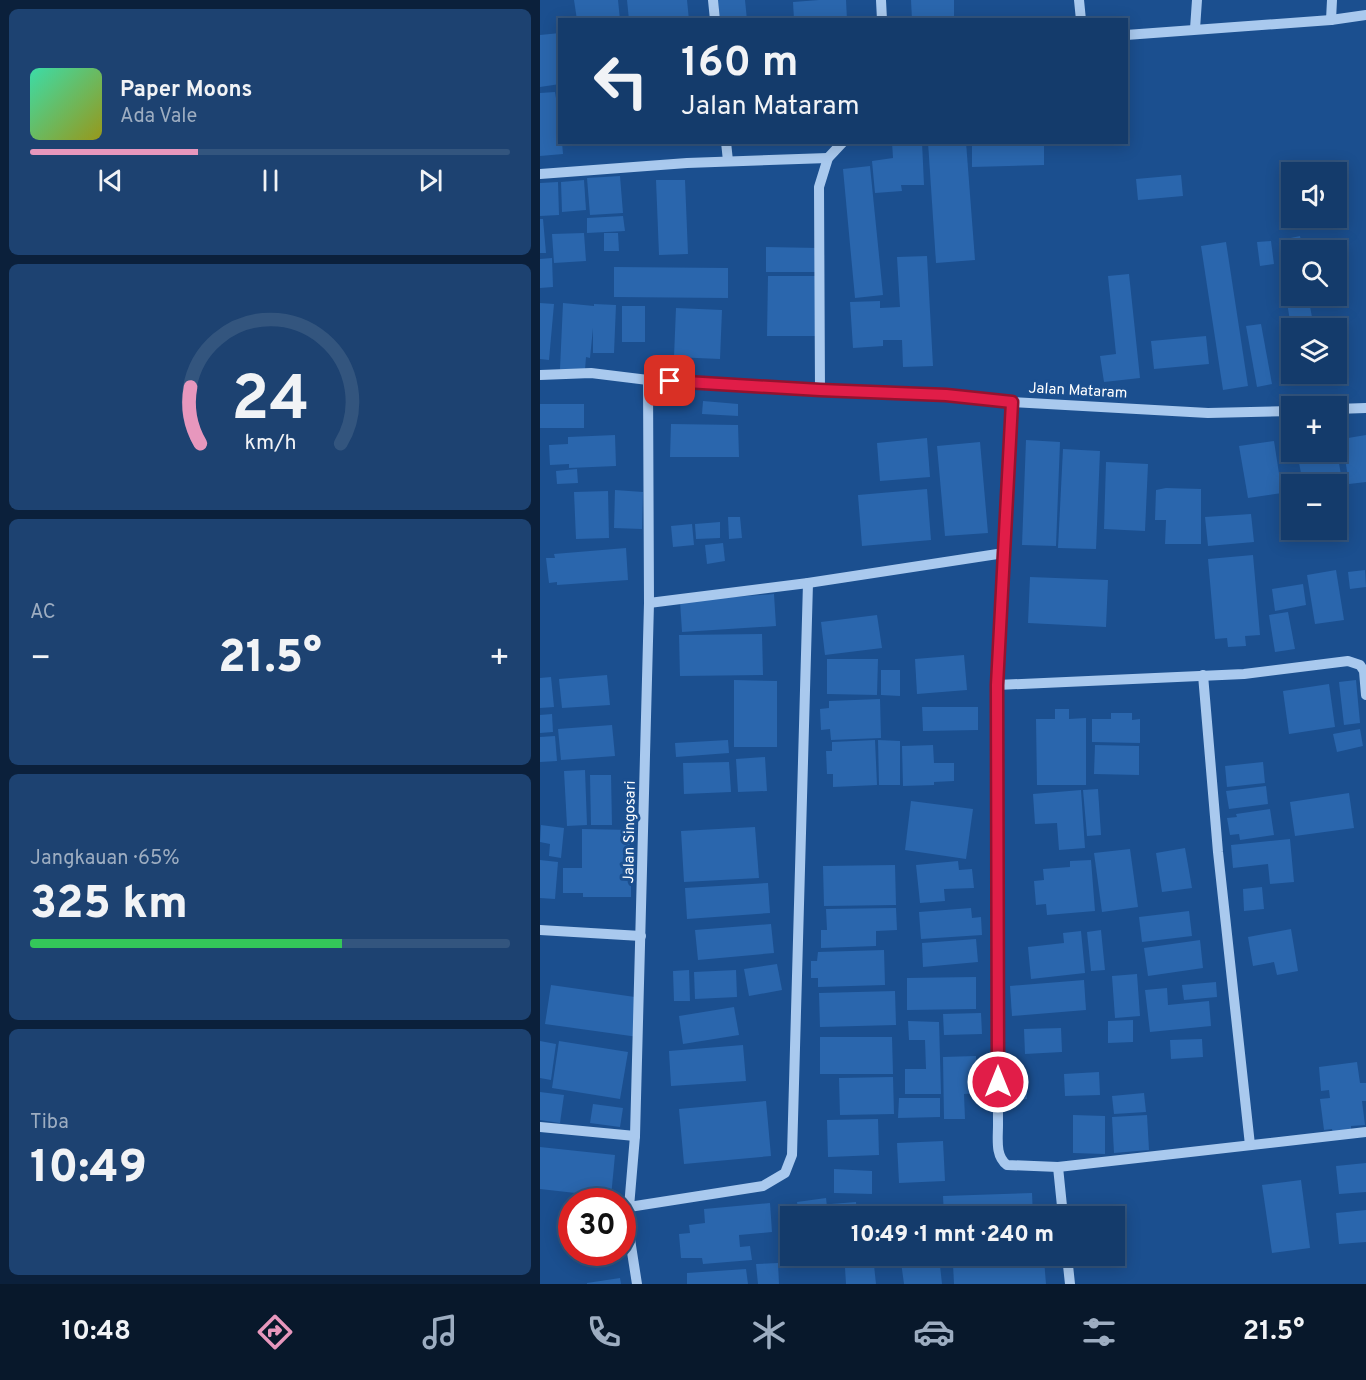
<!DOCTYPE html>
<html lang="id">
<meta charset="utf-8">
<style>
:root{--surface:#143b6b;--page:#1d4271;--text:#f1f3f6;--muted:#9dadc1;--line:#33557e;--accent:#e797bd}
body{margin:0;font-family:Overpass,sans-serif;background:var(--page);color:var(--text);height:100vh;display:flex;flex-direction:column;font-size:22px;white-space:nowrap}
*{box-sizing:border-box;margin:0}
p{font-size:20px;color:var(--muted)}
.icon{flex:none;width:33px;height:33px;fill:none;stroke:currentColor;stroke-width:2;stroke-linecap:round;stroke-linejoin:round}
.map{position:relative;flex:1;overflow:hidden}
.side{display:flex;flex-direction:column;gap:9px;padding:9px;background:#0b203b;width:540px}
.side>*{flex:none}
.top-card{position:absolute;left:18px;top:18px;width:570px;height:126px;border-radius:0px;box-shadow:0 3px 15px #0003,0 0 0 2px var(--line);background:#143b6b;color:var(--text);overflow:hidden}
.buttons{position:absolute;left:741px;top:162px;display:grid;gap:12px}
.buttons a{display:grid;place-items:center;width:66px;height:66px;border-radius:0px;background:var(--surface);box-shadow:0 3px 15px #0003,0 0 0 2px var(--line);font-size:30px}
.speed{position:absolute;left:18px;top:1188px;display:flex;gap:12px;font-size:30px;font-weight:700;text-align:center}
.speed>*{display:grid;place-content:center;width:78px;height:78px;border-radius:50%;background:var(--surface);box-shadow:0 3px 15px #0003,0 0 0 2px var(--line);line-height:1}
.speed .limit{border:9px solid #d22;background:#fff;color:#111}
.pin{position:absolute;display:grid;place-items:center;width:51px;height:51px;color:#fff;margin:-26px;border-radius:12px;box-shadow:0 3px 9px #0006}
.me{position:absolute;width:66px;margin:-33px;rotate:0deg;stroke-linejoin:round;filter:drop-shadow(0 0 4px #0008)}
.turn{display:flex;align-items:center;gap:21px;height:126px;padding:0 24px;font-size:27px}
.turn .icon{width:78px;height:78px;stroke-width:2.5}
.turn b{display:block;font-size:42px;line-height:51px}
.big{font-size:45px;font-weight:800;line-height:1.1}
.side .widget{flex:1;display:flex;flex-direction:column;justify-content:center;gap:9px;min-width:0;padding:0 21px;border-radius:9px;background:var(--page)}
.side .dial{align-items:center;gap:0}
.dial svg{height:156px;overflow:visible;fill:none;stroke:var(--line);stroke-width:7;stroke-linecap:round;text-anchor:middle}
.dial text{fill:var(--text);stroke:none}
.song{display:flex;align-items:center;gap:18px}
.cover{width:72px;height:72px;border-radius:9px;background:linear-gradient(135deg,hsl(160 70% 55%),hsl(60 70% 35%))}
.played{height:6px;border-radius:3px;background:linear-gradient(90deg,var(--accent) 35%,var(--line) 35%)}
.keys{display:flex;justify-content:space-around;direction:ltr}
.heat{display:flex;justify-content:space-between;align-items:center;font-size:33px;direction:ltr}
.charge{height:9px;border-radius:4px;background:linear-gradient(90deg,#34c759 65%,var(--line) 0)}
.trip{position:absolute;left:240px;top:1206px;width:345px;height:60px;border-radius:0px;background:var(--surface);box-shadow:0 3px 15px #0003,0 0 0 2px var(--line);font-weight:800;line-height:60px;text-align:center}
.dock{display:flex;height:96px;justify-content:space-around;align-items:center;background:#08182b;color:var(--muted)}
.dock .icon{width:42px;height:42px}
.dock .active{color:var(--accent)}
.dock b{font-size:27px;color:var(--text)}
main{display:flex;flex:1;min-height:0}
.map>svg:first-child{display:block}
.building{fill:#2a66ad}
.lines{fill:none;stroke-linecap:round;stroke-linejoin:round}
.minor{stroke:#a9c9ee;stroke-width:10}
.route-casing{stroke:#92132f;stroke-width:15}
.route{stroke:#e11d48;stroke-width:10}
.labels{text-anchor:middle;stroke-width:6;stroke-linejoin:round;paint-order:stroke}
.street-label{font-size:15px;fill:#fff;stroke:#1b4f8f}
</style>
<main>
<section class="side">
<div class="widget">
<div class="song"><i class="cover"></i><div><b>Paper Moons</b><p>Ada Vale</p></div></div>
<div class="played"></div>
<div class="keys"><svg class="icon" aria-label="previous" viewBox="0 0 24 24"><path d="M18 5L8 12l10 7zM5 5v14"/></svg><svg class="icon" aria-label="pause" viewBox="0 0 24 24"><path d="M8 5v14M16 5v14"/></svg><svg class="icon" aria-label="next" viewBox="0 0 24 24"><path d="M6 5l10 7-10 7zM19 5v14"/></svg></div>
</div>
<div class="widget dial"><svg viewBox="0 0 100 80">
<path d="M14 69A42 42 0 1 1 86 69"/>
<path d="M14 69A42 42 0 0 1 9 40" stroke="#e797bd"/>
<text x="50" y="56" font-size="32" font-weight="700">24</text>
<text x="50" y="72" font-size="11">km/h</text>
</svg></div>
<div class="widget"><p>AC</p>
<div class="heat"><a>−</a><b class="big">21.5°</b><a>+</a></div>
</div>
<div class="widget"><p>Jangkauan · 65%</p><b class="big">325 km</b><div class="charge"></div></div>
<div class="widget"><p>Tiba</p><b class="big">10:49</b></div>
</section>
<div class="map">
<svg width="826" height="1284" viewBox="0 0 826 1284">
<rect width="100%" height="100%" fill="#1b4f8f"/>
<!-- building -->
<g class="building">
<polygon points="34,0 78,0 80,20 37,20"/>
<polygon points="87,0 147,0 149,20 89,20"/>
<polygon points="178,0 205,0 207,20 180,20"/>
<polygon points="279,0 306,0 307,20 254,20 253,2"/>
<polygon points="371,0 414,0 414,20 372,20"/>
<polygon points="20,33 20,84 0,87 0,35"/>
<polygon points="15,92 20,123 20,142 22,142 23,154 0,156 0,93"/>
<polygon points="352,142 382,142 384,185 361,185 362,191 335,193 332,161 353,158"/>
<polygon points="388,142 426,142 435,260 396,263"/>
<polygon points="432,142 504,142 504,165 432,167"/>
<polygon points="330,166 343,295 315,298 303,169"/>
<polygon points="641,175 643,196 598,200 596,179"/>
<polygon points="80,176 83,213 50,215 47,178"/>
<polygon points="44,180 46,210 22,212 21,182"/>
<polygon points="116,180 145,180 148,254 119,255"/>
<polygon points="18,182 19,215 0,216 0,183"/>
<polygon points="83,216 85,231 47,233 47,218"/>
<polygon points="0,219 3,219 6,253 0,253"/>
<polygon points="44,233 46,261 14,263 12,234"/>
<polygon points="64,233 78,233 79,251 64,251"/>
<polygon points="760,236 763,250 752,250 752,264 746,265 741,240"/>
<polygon points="731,241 734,264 720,266 717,242"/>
<polygon points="686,242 708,386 683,390 661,246"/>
<polygon points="226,247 279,248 279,272 226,272"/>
<polygon points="387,256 393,366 363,367 362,340 343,340 343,346 313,348 310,302 340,301 340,308 360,307 357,257"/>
<polygon points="12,258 13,287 0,288 0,259"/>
<polygon points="74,267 188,268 188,298 74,297"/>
<polygon points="589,274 600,378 564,382 560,356 576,354 568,276"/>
<polygon points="228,276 275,276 275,336 227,336"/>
<polygon points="752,289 752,296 768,296 772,317 750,321 745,290"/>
<polygon points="0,303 14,304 9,360 0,359"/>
<polygon points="23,303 54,306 54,304 76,305 74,353 53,353 53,328 50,358 46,357 45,370 20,369"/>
<rect x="82" y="306" width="23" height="36"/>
<polygon points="136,308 182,310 180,359 134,357"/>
<polygon points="772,321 774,328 752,328 752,351 746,352 741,328"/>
<polygon points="721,324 732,384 717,387 706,326"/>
<polygon points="666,336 669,364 614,369 611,341"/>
<polygon points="163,401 198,404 198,416 162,414"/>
<rect x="0" y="404" width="44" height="24"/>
<polygon points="131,424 198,425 199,457 130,457"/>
<polygon points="75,435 76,466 29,468 29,464 10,465 9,445 28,444 28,437"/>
<polygon points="826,435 826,482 809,484 802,439"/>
<polygon points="387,438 390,477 340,481 337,443"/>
<polygon points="486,440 520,442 516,546 482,545"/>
<polygon points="734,441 742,493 708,498 699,446"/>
<polygon points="440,442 448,533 405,536 397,446"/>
<polygon points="523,449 560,451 556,549 518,548"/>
<polygon points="757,452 797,452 803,486 763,484"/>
<polygon points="566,462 608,464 605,531 564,529"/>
<polygon points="37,469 38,483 17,484 16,471"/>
<polygon points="626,488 661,489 661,544 625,544 626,520 615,520 616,490"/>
<polygon points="387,489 391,540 322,546 318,495"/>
<polygon points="75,490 103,492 102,529 74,528"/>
<polygon points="68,491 69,538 36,539 34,492"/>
<polygon points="711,514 714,542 668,546 665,517"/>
<polygon points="188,517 200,517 202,538 189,539"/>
<polygon points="180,522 180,538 156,539 155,524"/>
<polygon points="152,524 154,545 133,547 131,526"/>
<polygon points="183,543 185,561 167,564 165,545"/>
<polygon points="86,548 88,580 17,585 17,582 9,583 6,558 15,558 14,554"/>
<polygon points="713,555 720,635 705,636 706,646 688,647 687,638 675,639 668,559"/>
<polygon points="796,570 804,620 775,624 767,575"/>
<polygon points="825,570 826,587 810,589 808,572"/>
<polygon points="490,577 568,580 566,627 488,623"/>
<polygon points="763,584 766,605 735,611 732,589"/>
<polygon points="234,594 236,626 142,632 140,601"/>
<polygon points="748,612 755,649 735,652 729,615"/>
<polygon points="337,615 342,648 285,655 281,622"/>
<polygon points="222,634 223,675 140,676 139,635"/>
<polygon points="424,655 427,690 377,694 375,659"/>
<polygon points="287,659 338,659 337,695 287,694"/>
<polygon points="341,670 360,670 360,696 341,695"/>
<polygon points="67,675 70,705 22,708 19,679"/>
<polygon points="11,677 14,707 0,708 0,678"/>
<polygon points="194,680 237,681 237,747 194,747"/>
<polygon points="816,680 820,723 804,725 799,682"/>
<polygon points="789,684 795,727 749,734 743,691"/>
<polygon points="340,699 341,738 291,740 290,729 281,730 280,709 289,708 289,701"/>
<polygon points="382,707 438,707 438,730 383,731"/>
<polygon points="515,709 529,709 529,719 546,718 546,785 497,785 496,719 515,719"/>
<polygon points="571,713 592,713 592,720 600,719 600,743 552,742 552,719 571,719"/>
<polygon points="12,714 13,732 0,733 0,715"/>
<polygon points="72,725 75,756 21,760 18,729"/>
<polygon points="820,729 823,746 797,752 793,734"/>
<polygon points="15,736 17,761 0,762 0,737"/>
<polygon points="188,740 189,753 136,757 135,743"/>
<polygon points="335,740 337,785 293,787 293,774 287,774 286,751 292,751 292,742"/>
<polygon points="338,740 360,741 360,785 339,785"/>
<polygon points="393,745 394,763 414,763 414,781 394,782 394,785 363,786 362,746"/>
<polygon points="555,745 599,746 599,775 554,774"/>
<polygon points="225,757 227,791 198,792 196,759"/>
<polygon points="189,762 191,792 144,794 143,763"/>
<polygon points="723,762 725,783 687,787 685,766"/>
<polygon points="45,770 47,825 27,826 24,771"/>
<polygon points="50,775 71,775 72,825 51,825"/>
<polygon points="726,786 728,804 689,809 686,791"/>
<polygon points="558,789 561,835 547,836 543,790"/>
<polygon points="541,790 545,848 519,850 517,823 495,824 493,794"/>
<polygon points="809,793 814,828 755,836 750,802"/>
<polygon points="371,801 433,809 426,859 365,850"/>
<polygon points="730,809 734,835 700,840 699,834 690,835 687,818 697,817 696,814"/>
<polygon points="1,825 24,828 21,858 9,856 10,844 0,842"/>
<polygon points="215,827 219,878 144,882 141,831"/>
<polygon points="42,829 91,830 91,897 43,897 43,893 23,893 23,868 42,868"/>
<polygon points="750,839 754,882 730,884 728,864 693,868 691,845"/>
<polygon points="645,848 652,888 622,892 616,853"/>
<polygon points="590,849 598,907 562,912 554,853"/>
<polygon points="0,860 18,862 15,899 0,898"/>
<polygon points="551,860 555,911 507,915 506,904 496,905 494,881 504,880 503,869 530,867 530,861"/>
<polygon points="418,861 419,870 432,869 434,888 404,889 405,901 380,903 376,865"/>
<polygon points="355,865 356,905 284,906 283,866"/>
<polygon points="228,883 230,913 147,919 145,888"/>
<polygon points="722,887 724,909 704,911 703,889"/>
<polygon points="356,908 357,930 336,931 336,946 281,948 281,930 287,930 286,909"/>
<polygon points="431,908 432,918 441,917 442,935 381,939 379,912"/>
<polygon points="649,911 652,936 602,942 599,917"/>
<polygon points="231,924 234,953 158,960 155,930"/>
<polygon points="751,929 758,971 737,975 734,962 713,966 708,937"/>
<polygon points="561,930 565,970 551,971 547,932"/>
<polygon points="541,931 545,973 491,979 488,947 524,943 523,933"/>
<polygon points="436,939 438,962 383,967 382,943"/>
<polygon points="660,940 663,968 608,976 604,948"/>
<polygon points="344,950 345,985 278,987 278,978 271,978 271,961 277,961 278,952"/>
<polygon points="237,964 242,990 209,996 204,969"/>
<polygon points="149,970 150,1001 134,1001 133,971"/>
<polygon points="196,970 197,997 155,999 154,972"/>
<polygon points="597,974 600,1016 575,1018 572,976"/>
<polygon points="436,977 436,1009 367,1010 367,978"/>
<polygon points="544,980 546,1010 472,1016 470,986"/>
<polygon points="676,982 677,997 644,1000 642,985"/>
<polygon points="11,985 95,997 98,1037 5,1024"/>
<polygon points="627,988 628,1005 669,1001 671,1026 610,1032 605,990"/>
<polygon points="355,991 356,1025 280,1027 279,993"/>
<polygon points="194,1007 199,1035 143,1044 139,1016"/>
<polygon points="441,1013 442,1034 404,1035 403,1014"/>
<polygon points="593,1020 593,1042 568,1043 568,1021"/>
<polygon points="368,1021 399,1022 401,1094 365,1094 365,1069 386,1069 385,1040 369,1040"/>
<polygon points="521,1028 522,1052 485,1054 484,1029"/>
<polygon points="280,1037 352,1037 353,1074 280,1074"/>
<polygon points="662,1039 663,1057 631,1059 630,1040"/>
<polygon points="0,1041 16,1044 11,1080 0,1078"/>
<polygon points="19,1041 88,1052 80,1099 12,1088"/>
<polygon points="203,1045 206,1081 131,1086 129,1051"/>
<polygon points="436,1056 438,1093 424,1094 425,1119 404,1119 403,1057"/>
<polygon points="817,1062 820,1083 826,1083 826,1101 822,1101 825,1125 811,1126 811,1132 793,1134 792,1129 784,1130 780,1099 790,1098 789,1090 781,1091 779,1067"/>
<polygon points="559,1072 560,1095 525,1096 524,1074"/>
<polygon points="485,1073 487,1099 465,1101 463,1075"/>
<polygon points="353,1077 354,1114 300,1115 299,1078"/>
<polygon points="0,1092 24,1095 20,1123 0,1120"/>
<polygon points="604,1093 606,1112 574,1114 572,1096"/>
<polygon points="359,1098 400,1098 400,1117 358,1118"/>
<polygon points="226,1101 231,1156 144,1164 139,1109"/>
<polygon points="53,1104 83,1108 80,1127 50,1123"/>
<polygon points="533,1115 565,1116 565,1154 533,1153"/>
<polygon points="607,1115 609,1150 574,1153 572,1117"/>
<polygon points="338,1119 339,1155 288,1157 287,1120"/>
<polygon points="403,1141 405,1181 359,1183 357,1143"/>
<polygon points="0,1147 75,1155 71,1197 0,1189"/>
<polygon points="826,1163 826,1192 799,1194 796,1166"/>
<polygon points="294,1169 332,1171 332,1194 294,1193"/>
<polygon points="761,1180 770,1248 732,1253 722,1185"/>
<polygon points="492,1193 493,1216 404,1216 403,1196"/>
<polygon points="286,1198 288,1216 259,1216 257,1202"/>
<polygon points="316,1202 317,1216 292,1216 291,1204"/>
<polygon points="230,1203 232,1232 199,1235 200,1247 210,1246 212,1260 163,1264 162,1258 141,1258 139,1234 150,1233 149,1225 165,1223 164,1209"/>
<polygon points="826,1210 826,1242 799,1244 796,1213"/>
<polygon points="36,1252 79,1252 79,1254 38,1262"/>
<polygon points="356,1256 399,1256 402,1284 364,1284 361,1262 356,1263"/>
<polygon points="504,1259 506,1284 414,1284 413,1264"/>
<polygon points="238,1263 239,1284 218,1284 216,1264"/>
<polygon points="334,1265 336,1284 306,1284 305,1268"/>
<polygon points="206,1269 208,1284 147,1284 147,1273"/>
<polygon points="80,1278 81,1284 47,1284 47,1283"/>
</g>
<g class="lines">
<!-- minor -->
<g class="minor">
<polyline points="173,0 175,20"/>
<polyline points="341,0 342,20"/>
<polyline points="539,0 541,20"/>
<polyline points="791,20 792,0"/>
<polyline points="655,29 657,0"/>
<polyline points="586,35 791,20 826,15"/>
<polyline points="186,142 188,161"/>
<polyline points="0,174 147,163 288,158"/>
<polyline points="0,375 51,373 108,380 280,391 406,395 472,402 668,413 752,411"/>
<polyline points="280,391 279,187 288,158 303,142"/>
<path d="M 472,402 L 457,685 L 458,1125 C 458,1139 455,1156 467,1165 L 518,1167 L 826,1132"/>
<polyline points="796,409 826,408"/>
<polyline points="109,603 268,583 464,553"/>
<polyline points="663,675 678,852 710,1145"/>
<polyline points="457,685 704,674 808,661 820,665 824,671 826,695"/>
<polyline points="0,930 101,936"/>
<polyline points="0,1127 95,1136"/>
<polyline points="518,1167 523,1216"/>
<polyline points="89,1207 223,1186 245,1173 252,1155 268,583"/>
<polyline points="527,1256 530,1284"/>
<polyline points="97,1284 89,1233 89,1207 95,1136 109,603 108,380"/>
</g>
</g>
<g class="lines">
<!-- route casing -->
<g class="route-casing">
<polyline id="route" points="130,381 280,390 406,395 472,402 457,685 458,1082"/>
</g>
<!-- route -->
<use href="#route" class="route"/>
</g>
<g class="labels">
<!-- street labels -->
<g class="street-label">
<text transform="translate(538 390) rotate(3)" y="5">Jalan Mataram</text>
<text transform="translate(89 832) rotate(-89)" y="5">Jalan Singosari</text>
</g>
</g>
</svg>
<div class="buttons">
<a><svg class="icon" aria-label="sound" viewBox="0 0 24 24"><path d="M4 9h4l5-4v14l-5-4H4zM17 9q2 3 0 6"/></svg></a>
<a><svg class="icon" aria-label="search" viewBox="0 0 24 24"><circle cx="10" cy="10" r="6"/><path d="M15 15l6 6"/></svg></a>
<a><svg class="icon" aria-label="layers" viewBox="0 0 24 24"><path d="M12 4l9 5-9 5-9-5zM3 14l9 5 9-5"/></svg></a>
<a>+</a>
<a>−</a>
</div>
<div class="speed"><div class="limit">30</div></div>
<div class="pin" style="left:130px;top:381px;background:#d93025"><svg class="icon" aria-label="arrive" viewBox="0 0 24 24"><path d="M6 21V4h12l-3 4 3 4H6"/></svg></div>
<svg class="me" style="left:458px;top:1082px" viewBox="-20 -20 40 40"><circle r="17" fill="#e11d48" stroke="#fff" stroke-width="3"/><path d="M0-11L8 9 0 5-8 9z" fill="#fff"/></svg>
<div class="trip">10:49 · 1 mnt · 240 m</div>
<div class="top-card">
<div class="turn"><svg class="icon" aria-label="left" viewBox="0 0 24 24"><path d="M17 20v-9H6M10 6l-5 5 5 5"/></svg><div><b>160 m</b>Jalan Mataram</div></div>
</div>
</div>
</main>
<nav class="dock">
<b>10:48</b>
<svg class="icon active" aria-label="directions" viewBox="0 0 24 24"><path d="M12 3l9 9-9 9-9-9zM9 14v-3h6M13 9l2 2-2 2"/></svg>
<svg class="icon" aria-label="music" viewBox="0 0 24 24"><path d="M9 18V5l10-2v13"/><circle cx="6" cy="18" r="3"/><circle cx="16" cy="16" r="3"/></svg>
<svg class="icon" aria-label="phone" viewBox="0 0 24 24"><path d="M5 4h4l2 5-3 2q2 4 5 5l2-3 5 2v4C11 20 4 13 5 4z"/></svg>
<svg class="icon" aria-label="climate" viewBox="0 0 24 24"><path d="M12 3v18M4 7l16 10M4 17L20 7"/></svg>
<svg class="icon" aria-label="car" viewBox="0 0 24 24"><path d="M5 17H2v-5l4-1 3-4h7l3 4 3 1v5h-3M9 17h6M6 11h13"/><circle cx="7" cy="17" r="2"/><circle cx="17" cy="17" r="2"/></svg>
<svg class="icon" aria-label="filters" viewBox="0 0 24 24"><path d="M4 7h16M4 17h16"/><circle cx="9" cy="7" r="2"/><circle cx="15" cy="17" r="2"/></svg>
<b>21.5°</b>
</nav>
